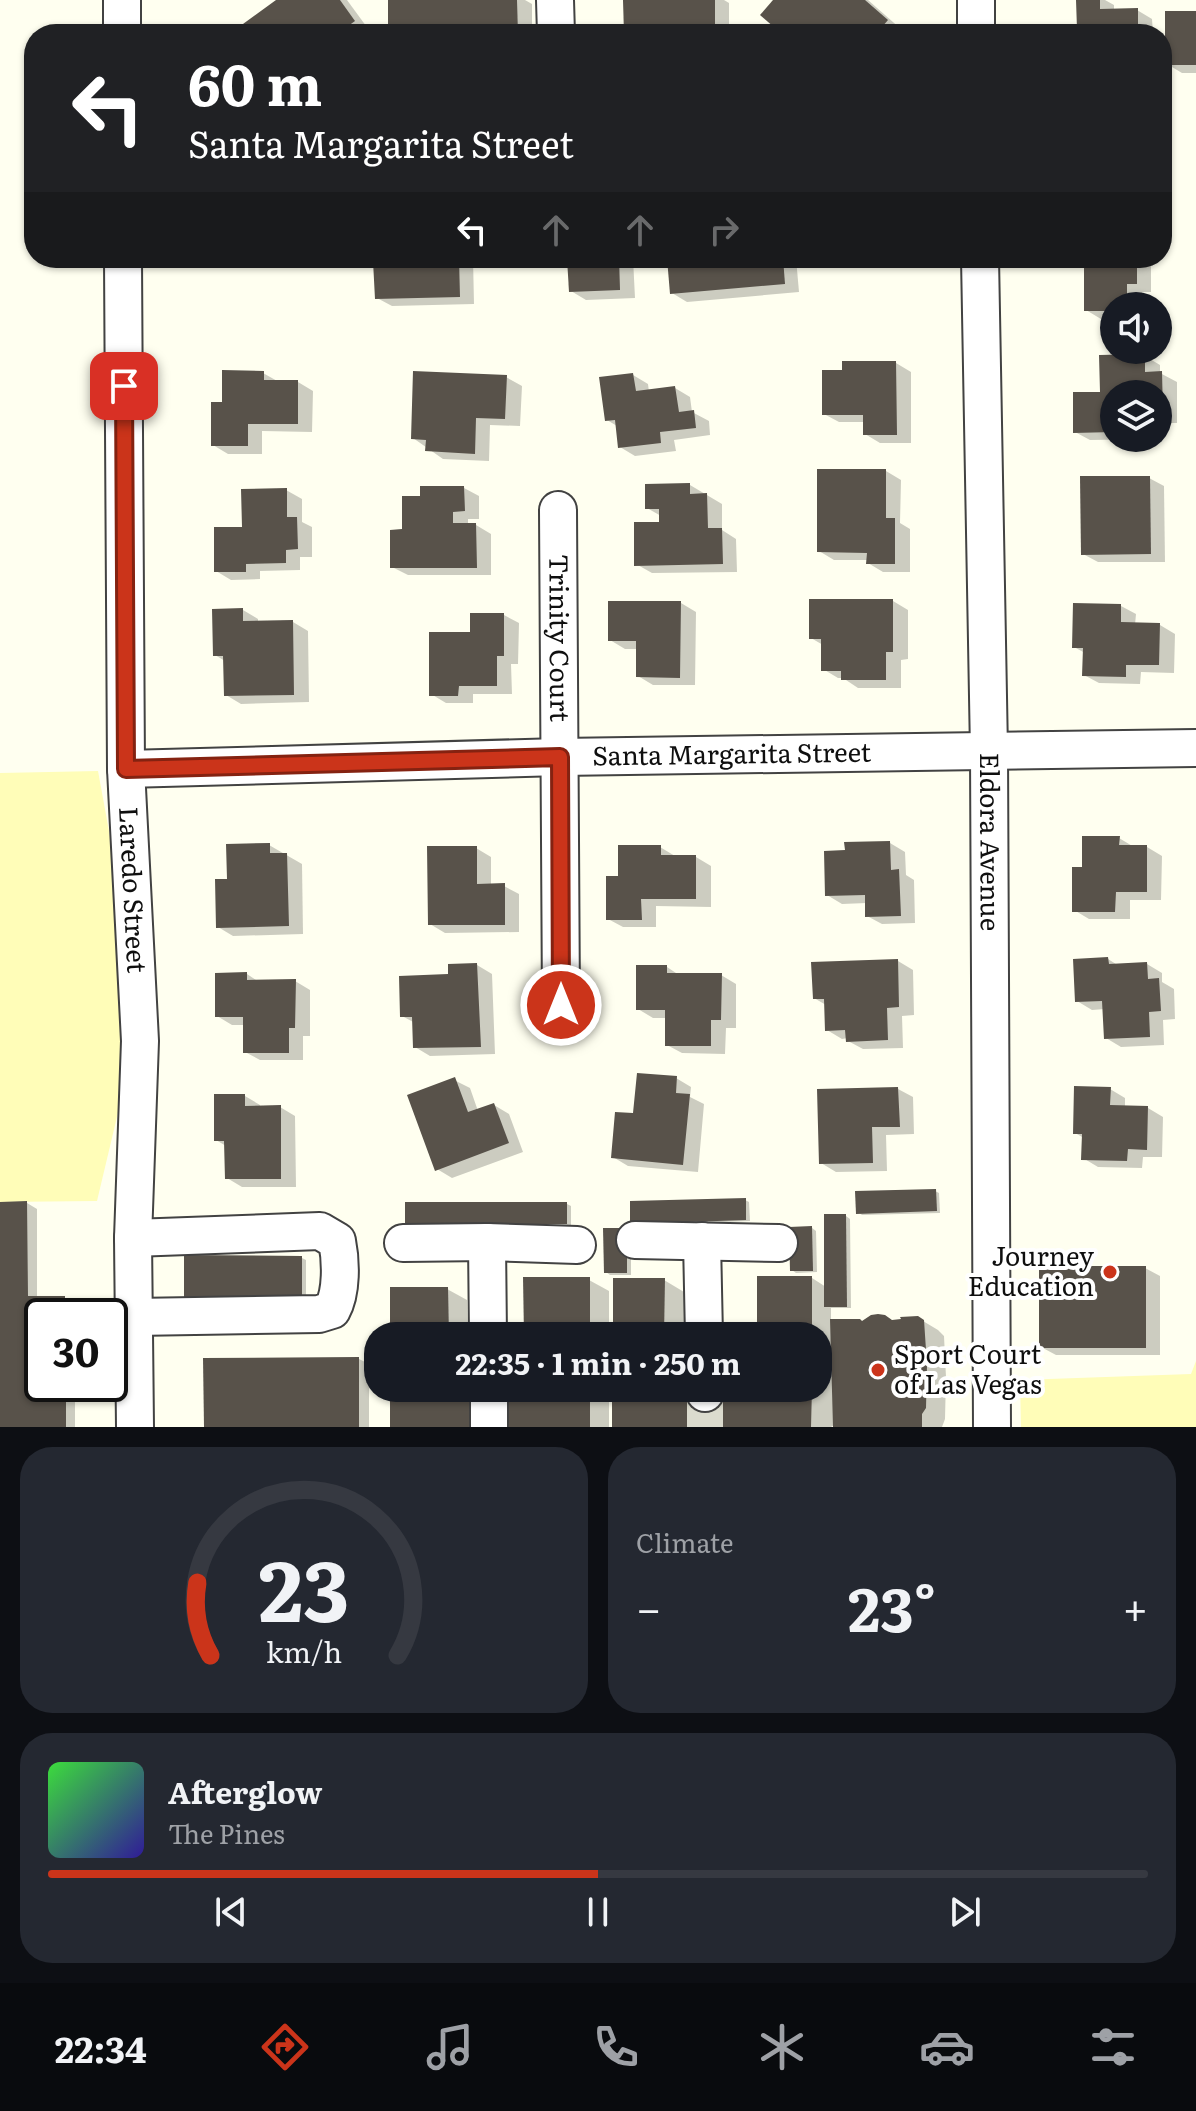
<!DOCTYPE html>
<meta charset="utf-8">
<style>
:root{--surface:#171b24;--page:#242831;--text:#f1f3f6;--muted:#9ea1a6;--line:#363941;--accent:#cb341a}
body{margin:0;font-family:Literata,serif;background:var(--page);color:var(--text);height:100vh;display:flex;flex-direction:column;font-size:30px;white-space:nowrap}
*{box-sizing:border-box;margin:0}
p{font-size:26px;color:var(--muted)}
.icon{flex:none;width:44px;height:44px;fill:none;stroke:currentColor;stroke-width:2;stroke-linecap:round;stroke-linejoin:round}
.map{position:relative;height:1427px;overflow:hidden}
.sheet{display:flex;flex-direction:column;gap:20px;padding:20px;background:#0d0f14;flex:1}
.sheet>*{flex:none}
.hud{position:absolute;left:24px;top:24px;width:1148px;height:244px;border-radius:32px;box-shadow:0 2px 6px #0004;background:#202124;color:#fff;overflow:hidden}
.tools{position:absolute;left:1100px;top:292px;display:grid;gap:16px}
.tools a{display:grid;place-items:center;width:72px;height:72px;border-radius:50%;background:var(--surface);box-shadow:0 2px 6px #0004;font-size:40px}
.speed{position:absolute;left:24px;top:1298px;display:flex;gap:16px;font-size:40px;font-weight:700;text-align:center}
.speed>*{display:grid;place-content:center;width:104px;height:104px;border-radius:50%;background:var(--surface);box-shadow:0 2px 6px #0004;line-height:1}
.speed .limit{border:4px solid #111;border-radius:12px;background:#fff;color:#111}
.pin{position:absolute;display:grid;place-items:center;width:68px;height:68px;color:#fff;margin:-34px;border-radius:16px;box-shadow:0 4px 12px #0006}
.me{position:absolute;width:88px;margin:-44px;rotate:0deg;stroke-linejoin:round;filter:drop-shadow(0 0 6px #0008)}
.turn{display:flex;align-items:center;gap:28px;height:168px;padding:0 32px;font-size:36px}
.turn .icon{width:104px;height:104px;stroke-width:2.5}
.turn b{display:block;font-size:56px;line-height:68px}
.lanes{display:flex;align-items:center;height:76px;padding:0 32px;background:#0003;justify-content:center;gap:40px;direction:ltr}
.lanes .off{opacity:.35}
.big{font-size:60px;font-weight:700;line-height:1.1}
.sheet .card{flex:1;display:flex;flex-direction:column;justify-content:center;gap:12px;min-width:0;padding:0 28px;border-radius:32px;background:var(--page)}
.sheet .dial{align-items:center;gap:0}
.dial svg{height:208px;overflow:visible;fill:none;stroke:var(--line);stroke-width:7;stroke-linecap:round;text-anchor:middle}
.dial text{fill:var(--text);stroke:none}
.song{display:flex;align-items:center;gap:24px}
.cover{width:96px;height:96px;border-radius:12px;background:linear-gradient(135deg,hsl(120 70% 55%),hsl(250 70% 35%))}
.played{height:8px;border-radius:4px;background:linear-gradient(90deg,var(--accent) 50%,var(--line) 50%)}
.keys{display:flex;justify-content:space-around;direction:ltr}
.heat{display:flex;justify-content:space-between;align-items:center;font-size:44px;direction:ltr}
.sheet .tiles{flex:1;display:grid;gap:20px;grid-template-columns:1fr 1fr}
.card:last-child{grid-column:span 2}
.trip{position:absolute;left:364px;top:1322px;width:468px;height:80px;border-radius:32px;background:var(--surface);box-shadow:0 2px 6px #0004;font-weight:700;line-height:80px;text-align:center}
.menu{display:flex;height:128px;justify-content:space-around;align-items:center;background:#090b0e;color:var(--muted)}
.menu .icon{width:56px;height:56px}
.menu .active{color:var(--accent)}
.menu b{font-size:36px;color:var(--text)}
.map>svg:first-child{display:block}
.sand{fill:#fffdb8}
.shadow{fill:#0003;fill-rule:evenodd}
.building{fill:#58524a}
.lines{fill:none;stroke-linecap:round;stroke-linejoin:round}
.minor-tunnel{stroke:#dbdbce;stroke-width:36;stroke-dasharray:36 18;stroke-linecap:butt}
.minor-casing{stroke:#424242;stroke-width:40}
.minor{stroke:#fff;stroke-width:36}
.route-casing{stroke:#842211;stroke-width:20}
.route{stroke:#cb341a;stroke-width:14}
.poi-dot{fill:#cb341a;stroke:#fff;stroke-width:3}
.labels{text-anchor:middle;stroke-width:8;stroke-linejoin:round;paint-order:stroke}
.street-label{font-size:26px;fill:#0f0f0f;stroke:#fff}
.poi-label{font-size:26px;fill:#0f0f0f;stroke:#fff;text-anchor:end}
</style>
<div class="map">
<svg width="1196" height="1427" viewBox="0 0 1196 1427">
<rect width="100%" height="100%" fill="#fffff0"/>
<!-- sand -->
<g class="sand">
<polygon points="98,771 113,853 123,948 121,1100 97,1201 0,1202 0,773"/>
<polygon points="1196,1361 1196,1427 1021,1427 1020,1380 1191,1374"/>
</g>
<!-- shadow -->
<g class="shadow">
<polygon points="279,0 347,0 369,30 364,34 236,34"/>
<polygon points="390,0 525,0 532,4 532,34 390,34"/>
<polygon points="625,0 724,0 729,3 729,34 626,34"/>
<polygon points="775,0 868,0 902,30 898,34 786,34"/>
<polygon points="1078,0 1105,0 1114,5 1114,11 1137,10 1152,19 1153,34 1053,34 1079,31"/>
<polygon points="1196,13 1196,73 1182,73 1167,64"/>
<polygon points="367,258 473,258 474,304 392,306 377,298 376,265 367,260"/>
<polygon points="565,258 633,258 635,298 586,300 571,291 569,260"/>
<polygon points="669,258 796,258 799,292 687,302 672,293"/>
<polygon points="1086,258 1151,258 1151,292 1142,292 1142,306 1114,306 1114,319 1101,319 1086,310"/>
<path d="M 1145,356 L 1160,365 L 1160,373 L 1177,382 L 1177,423 L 1162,423 L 1162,439 L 1090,440 L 1075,432 L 1102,394 ZM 1114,394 L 1158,394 L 1158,438 L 1114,438 Z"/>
<polygon points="896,363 911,372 911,443 880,443 865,434 865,422 839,422 824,414 844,372"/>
<polygon points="263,373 279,382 298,382 313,391 312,432 262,431 262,454 228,454 213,445 224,404"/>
<polygon points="633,375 648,384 649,392 675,388 690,397 692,412 709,421 710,435 674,440 676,451 635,456 620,447 617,426 607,420"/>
<polygon points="506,377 522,386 520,426 490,425 489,461 443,459 413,438"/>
<polygon points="886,471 901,480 900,523 910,529 910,572 883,572 868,563 868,560 834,560 819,551"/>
<polygon points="1149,478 1164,486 1165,562 1098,562 1083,554"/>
<polygon points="690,485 722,504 722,530 736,539 737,572 652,573 636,564 661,524 661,516 647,508"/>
<polygon points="464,488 479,496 479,519 468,519 468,525 476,525 491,534 491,575 408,575 392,567 404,531 422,498"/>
<polygon points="286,490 302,499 302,522 312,527 312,557 300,557 300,570 260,571 260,579 231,580 216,571 244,529"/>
<polygon points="893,601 908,610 908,659 901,660 901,688 858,688 843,678 838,678 823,669 823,645 811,638"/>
<polygon points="681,603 696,612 695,685 653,685 638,676 638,649 625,649 610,640"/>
<polygon points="1121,606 1136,614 1135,625 1160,625 1175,634 1174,673 1141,672 1140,684 1099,683 1084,675 1085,653 1074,647"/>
<polygon points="243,610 258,619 258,623 293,622 308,631 309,702 241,704 226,695 225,661 215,655"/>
<polygon points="504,615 519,623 518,664 511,664 512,694 473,694 473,703 446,703 431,694 472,634"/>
<polygon points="1119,838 1134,847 1147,847 1162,856 1161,900 1130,900 1130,919 1089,919 1074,910 1084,869"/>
<polygon points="890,843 905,852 906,875 914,880 915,923 882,924 867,916 867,903 842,904 827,895 847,852"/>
<polygon points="269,845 302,864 303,934 233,936 218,927 229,881"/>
<polygon points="660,847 675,856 696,857 711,866 711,907 656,906 656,927 623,927 608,919 620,878"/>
<polygon points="476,848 491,857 491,886 504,886 519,894 519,932 445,933 430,924"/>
<polygon points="1108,959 1119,966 1147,964 1162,973 1162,982 1174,989 1175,1019 1163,1020 1164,1045 1121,1047 1106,1038 1105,1009 1092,1010 1077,1001"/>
<polygon points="898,961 913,970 914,1015 902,1016 903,1048 863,1049 848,1041 848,1038 842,1039 827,1030 826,1005 814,998"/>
<polygon points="477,965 492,974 495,1054 430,1056 415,1047 415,1023 402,1016 450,976"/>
<polygon points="667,967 679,975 721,975 736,984 736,1028 726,1028 725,1054 682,1053 667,1045 667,1018 653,1018 638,1009"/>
<polygon points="247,974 259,982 295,981 310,990 310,1036 303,1036 303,1060 260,1060 245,1052 245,1025 232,1025 217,1016"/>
<polygon points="676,1078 691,1087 690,1097 704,1104 698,1172 628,1166 613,1157 635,1116"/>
<polygon points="454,1080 470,1088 478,1111 494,1105 509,1114 523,1152 452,1178 437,1169"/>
<polygon points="898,1089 913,1097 914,1134 886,1135 887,1171 836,1172 821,1163"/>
<polygon points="1110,1089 1125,1098 1125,1107 1148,1108 1163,1117 1162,1157 1143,1157 1142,1168 1098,1167 1083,1158 1084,1138 1075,1133"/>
<polygon points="245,1096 260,1105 260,1108 280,1107 295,1116 296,1187 242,1187 227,1178 226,1146 216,1140"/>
<polygon points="935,1191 939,1193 940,1213 862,1215 858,1212"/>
<polygon points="745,1200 749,1202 750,1221 636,1225"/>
<polygon points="27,1203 37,1209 37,1298 64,1298 74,1303 74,1316 42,1316 42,1384 75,1384 75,1427 0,1427 0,1204"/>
<polygon points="567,1204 571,1206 571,1225 411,1225 407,1223"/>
<polygon points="846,1216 850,1219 851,1308 831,1308 831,1320 894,1322 918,1318 938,1330 944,1336 946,1377 945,1419 942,1427 835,1427 834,1425 831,1427 614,1427 614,1388 683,1388 683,1395 759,1395 759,1388 818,1388 818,1336 759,1336 812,1278 826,1287"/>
<polygon points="812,1228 816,1231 817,1272 796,1273 792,1270"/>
<polygon points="631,1233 631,1275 610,1275 606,1272"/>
<polygon points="302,1258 306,1260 306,1299 190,1299 186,1296"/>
<polygon points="1145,1268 1160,1276 1160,1355 1056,1355 1041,1347"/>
<polygon points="589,1280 609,1291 609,1336 526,1336"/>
<polygon points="664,1280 684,1292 684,1336 615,1336"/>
<polygon points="447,1289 467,1300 468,1336 392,1336"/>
<polygon points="359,1359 369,1364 369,1427 206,1427"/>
<polygon points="392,1388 469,1388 526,1393 526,1388 609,1388 609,1427 392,1427"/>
</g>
<!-- building -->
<g class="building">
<polygon points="276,0 340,0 355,21 337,34 233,34 232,32"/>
<polygon points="388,0 517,0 518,34 388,34"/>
<polygon points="623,0 715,0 715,34 624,34"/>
<polygon points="773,0 865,0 888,20 876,34 782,34 760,15"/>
<polygon points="1076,0 1100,0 1100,9 1138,8 1138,34 1051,34 1051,30 1077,29"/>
<rect x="1165" y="11" width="31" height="54"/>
<polygon points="365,258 459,258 460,297 375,299 373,261 365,261"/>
<polygon points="567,258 619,258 620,290 569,292"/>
<polygon points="667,258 783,258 785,284 670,294"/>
<polygon points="1084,258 1137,258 1137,284 1127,284 1127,306 1114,306 1114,311 1084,311"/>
<polygon points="1145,354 1145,372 1162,371 1163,415 1158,415 1158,394 1114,394 1114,432 1073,433 1073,392 1100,392 1099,355"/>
<polygon points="842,361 896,361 897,435 863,435 863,415 822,415 822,370 842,370"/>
<polygon points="222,370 264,371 264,380 298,380 298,424 248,424 248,446 211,446 211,402 222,402"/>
<polygon points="413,371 507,375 505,419 476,418 475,454 425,451 426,440 411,439"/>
<polygon points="633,373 636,391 675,386 679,412 694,410 696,428 660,432 661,443 618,448 615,420 605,421 599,377"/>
<polygon points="817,469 886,469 886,518 895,518 895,564 866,564 867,553 817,552"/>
<polygon points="1080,476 1150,476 1151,554 1081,555"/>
<polygon points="690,483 690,494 707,493 708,528 722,528 723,564 634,566 634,522 659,522 659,509 645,509 645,484"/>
<polygon points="420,486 464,486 465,511 453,512 453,523 476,523 477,568 390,568 390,530 402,529 402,496 420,496"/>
<polygon points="287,488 287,517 297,517 298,549 286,550 286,563 246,564 246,572 214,572 214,527 242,527 241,489"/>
<polygon points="809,599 893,599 893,652 886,652 886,680 841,680 841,671 821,671 821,639 809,639"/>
<polygon points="608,601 681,601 680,678 636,677 636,641 608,641"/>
<polygon points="1073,603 1121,604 1121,622 1160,623 1159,665 1126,665 1126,677 1082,676 1083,648 1072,648"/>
<polygon points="243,608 243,621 293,620 294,695 224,696 223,656 213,656 212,609"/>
<polygon points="470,613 504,613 504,656 497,656 497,686 459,686 458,696 429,696 429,632 470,632"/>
<polygon points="1082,836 1120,836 1119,845 1147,845 1147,892 1116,892 1115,912 1072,912 1072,867 1082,867"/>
<polygon points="890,841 891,870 899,869 901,916 865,917 865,895 825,896 824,851 845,850 844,842"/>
<polygon points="270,843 270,853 287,853 289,926 216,928 215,879 227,879 226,844"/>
<polygon points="618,845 661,845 661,855 696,855 696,899 641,899 642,920 606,920 606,876 618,876"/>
<polygon points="427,846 477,846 477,884 505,883 505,925 428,925"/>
<polygon points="1108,957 1109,964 1147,962 1148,979 1159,978 1161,1011 1149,1012 1150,1037 1104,1039 1102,1001 1075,1002 1073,959"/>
<polygon points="898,959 899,1007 887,1008 888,1040 846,1042 845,1030 825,1031 824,999 813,999 811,962"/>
<polygon points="477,963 481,1047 413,1048 412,1017 400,1017 399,976 448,974 448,964"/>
<polygon points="636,965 667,965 667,973 722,973 721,1020 711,1020 711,1046 665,1046 665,1010 636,1010"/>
<polygon points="247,972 247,980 296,979 295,1028 289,1028 289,1053 243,1053 243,1017 215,1017 215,973"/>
<polygon points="637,1073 677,1076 676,1093 690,1094 683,1165 611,1158 615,1112 633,1113"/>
<polygon points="455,1077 468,1112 494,1103 509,1143 435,1171 407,1095"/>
<polygon points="1074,1086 1111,1087 1110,1105 1148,1106 1147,1150 1128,1149 1127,1161 1081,1160 1082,1134 1073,1134"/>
<polygon points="898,1087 900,1127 872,1127 873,1163 819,1164 817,1089"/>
<polygon points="214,1094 245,1094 245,1106 281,1105 281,1179 225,1179 224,1141 214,1141"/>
<polygon points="936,1189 937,1211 856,1214 855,1191"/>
<polygon points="746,1198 746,1220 630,1224 630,1201"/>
<polygon points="27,1201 28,1296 65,1296 65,1316 42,1316 42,1384 66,1384 66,1427 0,1427 0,1202"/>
<rect x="405" y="1202" width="162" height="22"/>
<polygon points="824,1214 846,1214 847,1307 824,1307"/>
<polygon points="812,1226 813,1271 790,1271 789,1227"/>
<polygon points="603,1228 627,1228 627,1273 604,1273"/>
<polygon points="184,1255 302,1256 302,1298 184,1297"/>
<rect x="1039" y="1266" width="107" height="82"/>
<rect x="757" y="1276" width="55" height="60"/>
<polygon points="523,1277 590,1277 590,1336 524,1336"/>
<polygon points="613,1278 665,1278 664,1336 613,1336"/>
<polygon points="390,1287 448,1287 449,1336 390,1336"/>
<polygon points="878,1314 885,1315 892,1320 901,1319 900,1317 918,1316 924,1320 927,1365 926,1408 922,1414 922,1427 833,1427 830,1319 860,1319 862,1321 871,1315"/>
<polygon points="359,1357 359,1427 204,1427 203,1358"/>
<polygon points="390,1388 471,1388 471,1390 590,1388 590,1427 390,1427"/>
<polygon points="612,1388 664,1388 664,1392 757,1393 757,1388 812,1388 811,1427 612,1427"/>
</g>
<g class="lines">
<!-- minor-tunnel -->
<polyline class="minor-tunnel" points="705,1393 705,1427"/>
<!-- minor casing -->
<g class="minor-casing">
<g id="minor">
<polyline points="122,0 122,34"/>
<polyline points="555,0 556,34"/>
<polyline points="976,0 976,34"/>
<path id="s1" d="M 123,258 L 126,769 L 140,1041 L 133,1238 L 135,1427"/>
<path id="s2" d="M 980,258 L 989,751 L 992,1427"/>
<path id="s3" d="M 558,510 L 561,1005"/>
<path id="s4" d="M 126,769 L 560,757 L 1196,748"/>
<path d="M 133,1238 L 320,1231 L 337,1241 C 341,1261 342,1292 332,1310 L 319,1314 L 134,1317"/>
<polyline points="635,1240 779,1243"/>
<polyline points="702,1241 704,1336"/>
<polyline points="487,1242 488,1336"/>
<polyline points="403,1243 487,1242 577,1245"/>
<polyline points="489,1388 489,1427"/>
<polyline points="705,1388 705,1393"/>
</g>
</g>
<!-- minor -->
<use href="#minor" class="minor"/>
</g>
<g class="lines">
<!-- route casing -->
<g class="route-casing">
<polyline id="route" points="124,386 126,769 560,757 561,1005"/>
</g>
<!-- route -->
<use href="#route" class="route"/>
</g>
<!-- markers -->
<g class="poi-dot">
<circle cx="1110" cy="1272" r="8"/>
<circle cx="878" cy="1370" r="8"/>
</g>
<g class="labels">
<!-- street labels -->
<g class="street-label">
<text dy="9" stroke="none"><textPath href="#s3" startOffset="128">Trinity Court</textPath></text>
<text dy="9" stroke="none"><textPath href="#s4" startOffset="606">Santa Margarita Street</textPath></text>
<text dy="9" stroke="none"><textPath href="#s2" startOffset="584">Eldora Avenue</textPath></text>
<text dy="9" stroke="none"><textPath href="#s1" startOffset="632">Laredo Street</textPath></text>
</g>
<!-- poi labels -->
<g class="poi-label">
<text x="1094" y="1266">Journey<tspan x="1094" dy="30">Education</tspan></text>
<text x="894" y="1364" text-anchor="start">Sport Court<tspan x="894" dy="30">of Las Vegas</tspan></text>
</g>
</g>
</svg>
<div class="tools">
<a><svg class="icon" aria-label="sound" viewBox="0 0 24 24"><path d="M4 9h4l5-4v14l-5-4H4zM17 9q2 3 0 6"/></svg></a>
<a><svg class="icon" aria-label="layers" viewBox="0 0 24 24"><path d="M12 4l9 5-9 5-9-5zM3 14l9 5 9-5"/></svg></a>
</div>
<div class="speed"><div class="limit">30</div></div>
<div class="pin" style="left:124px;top:386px;background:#d93025"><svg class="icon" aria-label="arrive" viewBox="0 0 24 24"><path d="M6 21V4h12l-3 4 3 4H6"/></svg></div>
<svg class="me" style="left:561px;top:1005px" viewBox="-20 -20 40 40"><circle r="17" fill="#cb341a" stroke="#fff" stroke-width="3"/><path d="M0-11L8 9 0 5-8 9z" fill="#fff"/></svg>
<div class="trip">22:35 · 1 min · 250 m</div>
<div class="hud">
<div class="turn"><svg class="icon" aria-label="left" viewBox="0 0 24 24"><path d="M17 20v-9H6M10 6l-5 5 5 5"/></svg><div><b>60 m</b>Santa Margarita Street</div></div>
<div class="lanes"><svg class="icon" aria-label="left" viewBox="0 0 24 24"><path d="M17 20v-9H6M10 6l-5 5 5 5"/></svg><svg class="icon off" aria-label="ahead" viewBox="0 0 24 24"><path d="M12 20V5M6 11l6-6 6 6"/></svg><svg class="icon off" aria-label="ahead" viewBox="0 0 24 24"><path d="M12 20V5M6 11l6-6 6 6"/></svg><svg class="icon off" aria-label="right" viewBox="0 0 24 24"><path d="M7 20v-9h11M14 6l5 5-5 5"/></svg></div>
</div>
</div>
<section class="sheet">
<div class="tiles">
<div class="card dial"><svg viewBox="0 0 100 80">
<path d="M14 69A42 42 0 1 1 86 69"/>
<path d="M14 69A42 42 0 0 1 9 41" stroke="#cb341a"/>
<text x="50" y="56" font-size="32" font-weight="700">23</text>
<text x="50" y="72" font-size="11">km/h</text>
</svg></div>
<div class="card"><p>Climate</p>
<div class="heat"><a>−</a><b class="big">23°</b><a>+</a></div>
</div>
<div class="card">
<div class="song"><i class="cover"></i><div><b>Afterglow</b><p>The Pines</p></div></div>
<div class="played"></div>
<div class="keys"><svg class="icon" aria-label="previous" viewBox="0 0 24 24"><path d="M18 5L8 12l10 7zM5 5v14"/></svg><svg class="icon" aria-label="pause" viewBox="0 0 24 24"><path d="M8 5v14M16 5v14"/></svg><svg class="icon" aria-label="next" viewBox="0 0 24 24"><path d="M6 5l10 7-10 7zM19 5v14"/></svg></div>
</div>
</div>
</section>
<nav class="menu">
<b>22:34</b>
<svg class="icon active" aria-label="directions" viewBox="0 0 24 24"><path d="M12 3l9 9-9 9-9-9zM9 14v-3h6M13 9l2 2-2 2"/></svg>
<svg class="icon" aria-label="music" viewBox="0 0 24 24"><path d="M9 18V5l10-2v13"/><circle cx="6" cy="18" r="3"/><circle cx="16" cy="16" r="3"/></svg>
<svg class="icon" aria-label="phone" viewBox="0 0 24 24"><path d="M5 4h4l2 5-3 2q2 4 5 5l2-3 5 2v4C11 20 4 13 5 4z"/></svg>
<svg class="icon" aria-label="climate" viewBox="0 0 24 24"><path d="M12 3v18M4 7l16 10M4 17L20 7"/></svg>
<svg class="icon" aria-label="car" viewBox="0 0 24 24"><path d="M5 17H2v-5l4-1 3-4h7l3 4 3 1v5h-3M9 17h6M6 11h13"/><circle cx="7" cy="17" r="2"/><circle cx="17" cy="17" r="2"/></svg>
<svg class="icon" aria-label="filters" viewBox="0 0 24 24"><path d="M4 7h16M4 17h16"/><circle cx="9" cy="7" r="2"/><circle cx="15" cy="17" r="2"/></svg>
</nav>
